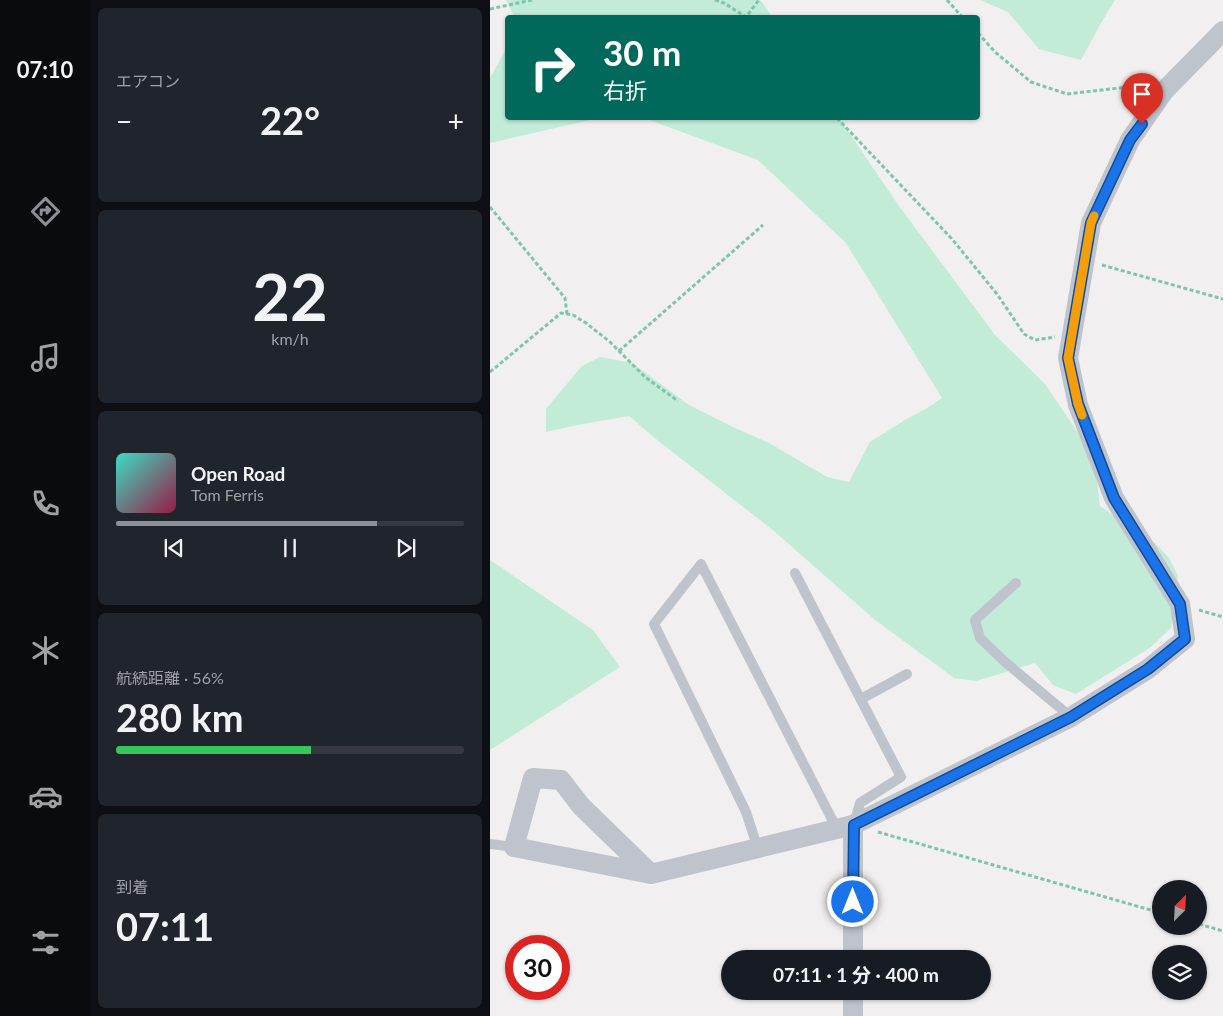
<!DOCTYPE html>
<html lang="ja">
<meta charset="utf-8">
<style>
:root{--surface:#171b24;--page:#20242c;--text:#f1f3f6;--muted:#9ea1a6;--line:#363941;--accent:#8c9099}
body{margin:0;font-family:Lato,"Noto Sans JP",sans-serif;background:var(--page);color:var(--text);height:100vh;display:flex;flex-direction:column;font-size:19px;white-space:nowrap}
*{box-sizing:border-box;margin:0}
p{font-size:16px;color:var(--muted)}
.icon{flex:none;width:28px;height:28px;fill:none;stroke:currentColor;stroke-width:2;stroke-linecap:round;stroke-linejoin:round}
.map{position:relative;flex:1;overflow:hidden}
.side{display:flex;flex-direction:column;gap:8px;padding:8px;background:#0d0f14;width:400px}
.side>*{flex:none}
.banner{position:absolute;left:15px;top:15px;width:475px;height:105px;border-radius:5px;box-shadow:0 1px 4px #0004;background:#00695c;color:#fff;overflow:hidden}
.needle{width:32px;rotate:24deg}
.tools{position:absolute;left:662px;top:880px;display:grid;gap:10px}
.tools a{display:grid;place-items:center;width:55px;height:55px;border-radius:50%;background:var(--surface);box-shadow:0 1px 4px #0004;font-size:25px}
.speed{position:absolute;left:15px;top:935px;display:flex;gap:10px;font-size:25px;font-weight:700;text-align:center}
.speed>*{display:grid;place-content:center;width:65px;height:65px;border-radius:50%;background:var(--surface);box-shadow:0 1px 4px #0004;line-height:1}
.speed .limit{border:8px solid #d22;background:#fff;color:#111}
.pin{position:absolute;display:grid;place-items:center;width:42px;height:42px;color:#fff;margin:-51px -21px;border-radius:50% 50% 50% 0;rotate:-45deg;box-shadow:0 0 5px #0007}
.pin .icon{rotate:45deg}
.me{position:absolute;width:55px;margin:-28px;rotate:0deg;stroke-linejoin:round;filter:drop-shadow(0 0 4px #0008)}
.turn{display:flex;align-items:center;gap:18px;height:105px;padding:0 15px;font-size:22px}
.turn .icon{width:65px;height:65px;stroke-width:2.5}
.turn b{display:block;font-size:35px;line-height:42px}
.big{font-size:38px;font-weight:700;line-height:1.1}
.side .card{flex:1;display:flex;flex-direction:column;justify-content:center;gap:8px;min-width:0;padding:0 18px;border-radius:8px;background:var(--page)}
.side .dial{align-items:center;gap:0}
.dial b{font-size:65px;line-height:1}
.song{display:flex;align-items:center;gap:15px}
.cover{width:60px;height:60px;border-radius:8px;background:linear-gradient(135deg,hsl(170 70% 55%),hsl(340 70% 35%))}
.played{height:5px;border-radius:2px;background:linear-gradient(90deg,var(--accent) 75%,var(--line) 75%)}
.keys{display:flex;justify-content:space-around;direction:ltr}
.heat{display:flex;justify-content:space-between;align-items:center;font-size:28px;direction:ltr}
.charge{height:8px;border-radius:4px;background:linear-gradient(90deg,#34c759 56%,var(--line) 0)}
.trip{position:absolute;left:231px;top:950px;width:270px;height:50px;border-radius:25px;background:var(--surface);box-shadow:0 1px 4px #0004;font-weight:700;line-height:50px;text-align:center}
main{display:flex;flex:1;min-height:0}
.menu{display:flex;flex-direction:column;width:90px;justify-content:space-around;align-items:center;background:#090b0e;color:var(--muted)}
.menu .icon{width:35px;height:35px}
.menu .on{color:var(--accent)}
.menu b{font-size:22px;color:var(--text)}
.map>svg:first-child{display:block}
.green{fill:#c2ebd8}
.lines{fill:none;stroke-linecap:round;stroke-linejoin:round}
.path{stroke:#7dc5ac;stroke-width:3;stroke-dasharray:4 2.5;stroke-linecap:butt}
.lane{stroke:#bfc4cc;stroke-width:10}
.street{stroke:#bfc4cc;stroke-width:20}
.route-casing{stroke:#114b97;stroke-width:12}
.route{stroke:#1a73e8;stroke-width:9}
.slow{stroke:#f59e0b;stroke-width:9}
</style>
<main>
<nav class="menu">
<b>07:10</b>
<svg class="icon on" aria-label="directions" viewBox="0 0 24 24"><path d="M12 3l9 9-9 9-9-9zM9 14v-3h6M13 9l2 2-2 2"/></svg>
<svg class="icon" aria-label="music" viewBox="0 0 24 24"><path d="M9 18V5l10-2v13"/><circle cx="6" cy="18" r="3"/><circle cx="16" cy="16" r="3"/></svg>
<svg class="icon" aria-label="phone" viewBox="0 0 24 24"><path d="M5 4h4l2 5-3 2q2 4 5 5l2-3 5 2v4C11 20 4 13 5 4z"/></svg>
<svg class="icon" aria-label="climate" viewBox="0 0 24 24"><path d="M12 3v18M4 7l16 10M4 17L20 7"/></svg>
<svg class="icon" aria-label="car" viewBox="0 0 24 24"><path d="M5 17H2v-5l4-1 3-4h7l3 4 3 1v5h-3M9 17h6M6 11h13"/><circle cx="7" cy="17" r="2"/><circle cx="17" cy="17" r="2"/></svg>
<svg class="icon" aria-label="filters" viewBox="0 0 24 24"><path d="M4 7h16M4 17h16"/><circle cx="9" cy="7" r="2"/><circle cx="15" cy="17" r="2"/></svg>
</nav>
<section class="side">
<div class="card"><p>エアコン</p>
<div class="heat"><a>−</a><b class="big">22°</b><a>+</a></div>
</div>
<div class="card dial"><b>22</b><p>km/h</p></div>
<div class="card">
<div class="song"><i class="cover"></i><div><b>Open Road</b><p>Tom Ferris</p></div></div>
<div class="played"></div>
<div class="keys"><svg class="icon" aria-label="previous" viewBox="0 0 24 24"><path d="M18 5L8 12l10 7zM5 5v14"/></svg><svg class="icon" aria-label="pause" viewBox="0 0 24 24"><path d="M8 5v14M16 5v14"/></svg><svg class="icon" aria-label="next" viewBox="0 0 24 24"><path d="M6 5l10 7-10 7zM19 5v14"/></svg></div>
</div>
<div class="card"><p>航続距離 · 56%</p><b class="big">280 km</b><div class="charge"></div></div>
<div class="card"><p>到着</p><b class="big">07:11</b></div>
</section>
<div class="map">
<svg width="733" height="1016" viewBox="0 0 733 1016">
<rect width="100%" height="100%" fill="#f1efef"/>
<!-- green -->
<g class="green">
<polygon points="16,0 269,0 272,2 282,17 23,17 23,14"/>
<polygon points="490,0 625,0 611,23 591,60 549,49 518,12"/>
<polygon points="17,47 18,118 109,118 0,143 0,78"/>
<polygon points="154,118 349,118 409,206 505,335 555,384 597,446 606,475 610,506 665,543 679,558 688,576 681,628 661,647 586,694 563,685 545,663 486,681 464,678 384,619 284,531 166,439 139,416 87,425 56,432 56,409 92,366 110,357 142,363 199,405 245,428 279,443 337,477 359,482 380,442 415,420 437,408 452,398 356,243 268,160"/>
<polygon points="0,560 103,630 130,667 0,750"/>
</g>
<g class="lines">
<!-- path -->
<g class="path">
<polyline points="225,0 234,3 256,17 269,0"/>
<polyline points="457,0 473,18"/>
<polyline points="0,9 42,0"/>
<polyline points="488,33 505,52 541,82 577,94 656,85"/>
<polyline points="347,118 462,239 507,294 534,334 545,340 565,337"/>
<polyline points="0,207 75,298 77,314"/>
<polyline points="612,265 733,299"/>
<polyline points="129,351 273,225"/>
<polyline points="0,372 71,313 83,315 96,323 120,342 155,377 188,401"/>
<polyline points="709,610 733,617"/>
<polyline points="388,832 671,913"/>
<polyline points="709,924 733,931"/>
</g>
<!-- lane -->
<g class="lane">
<polyline points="305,573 411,777 370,803 364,824"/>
<polyline points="526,583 485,620 490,638 515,662 581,717"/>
<polyline points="371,699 417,674"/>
<polyline points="0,844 24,847"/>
<polyline points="268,849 256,812 164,624 211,564 347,829"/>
</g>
<!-- street -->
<g class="street">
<polyline points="161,874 91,806 71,780 43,778 24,847 161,874 363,825 581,717 658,669 695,639 690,604 624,498 588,405 578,358 601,223 640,140 674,91 733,31"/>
<polyline points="363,959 363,825"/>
<polyline points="363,1016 363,991"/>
</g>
</g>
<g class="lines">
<!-- route casing -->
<g class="route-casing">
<polyline id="route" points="363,902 364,825 581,717 658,669 695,639 690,604 624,498 588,404 578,358 601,223 640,140 652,124"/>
</g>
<!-- route -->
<use href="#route" class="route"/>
<!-- slow -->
<polyline class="slow" points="592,415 588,404 578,358 601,223 604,216"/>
</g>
</svg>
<div class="tools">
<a><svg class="needle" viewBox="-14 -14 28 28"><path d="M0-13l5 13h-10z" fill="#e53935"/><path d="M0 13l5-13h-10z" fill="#9ea1a6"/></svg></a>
<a><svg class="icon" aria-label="layers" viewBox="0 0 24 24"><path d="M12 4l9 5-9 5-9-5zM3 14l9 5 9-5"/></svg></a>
</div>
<div class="speed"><div class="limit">30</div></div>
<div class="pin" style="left:652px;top:124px;background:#d93025"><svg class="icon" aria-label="arrive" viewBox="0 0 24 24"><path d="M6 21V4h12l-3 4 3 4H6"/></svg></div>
<svg class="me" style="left:363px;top:902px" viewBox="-20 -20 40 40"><circle r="17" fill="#1a73e8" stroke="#fff" stroke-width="3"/><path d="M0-11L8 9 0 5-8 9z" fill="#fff"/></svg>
<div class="trip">07:11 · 1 分 · 400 m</div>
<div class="banner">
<div class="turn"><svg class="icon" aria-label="right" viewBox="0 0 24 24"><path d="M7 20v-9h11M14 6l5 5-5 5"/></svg><div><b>30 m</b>右折</div></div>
</div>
</div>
</main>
